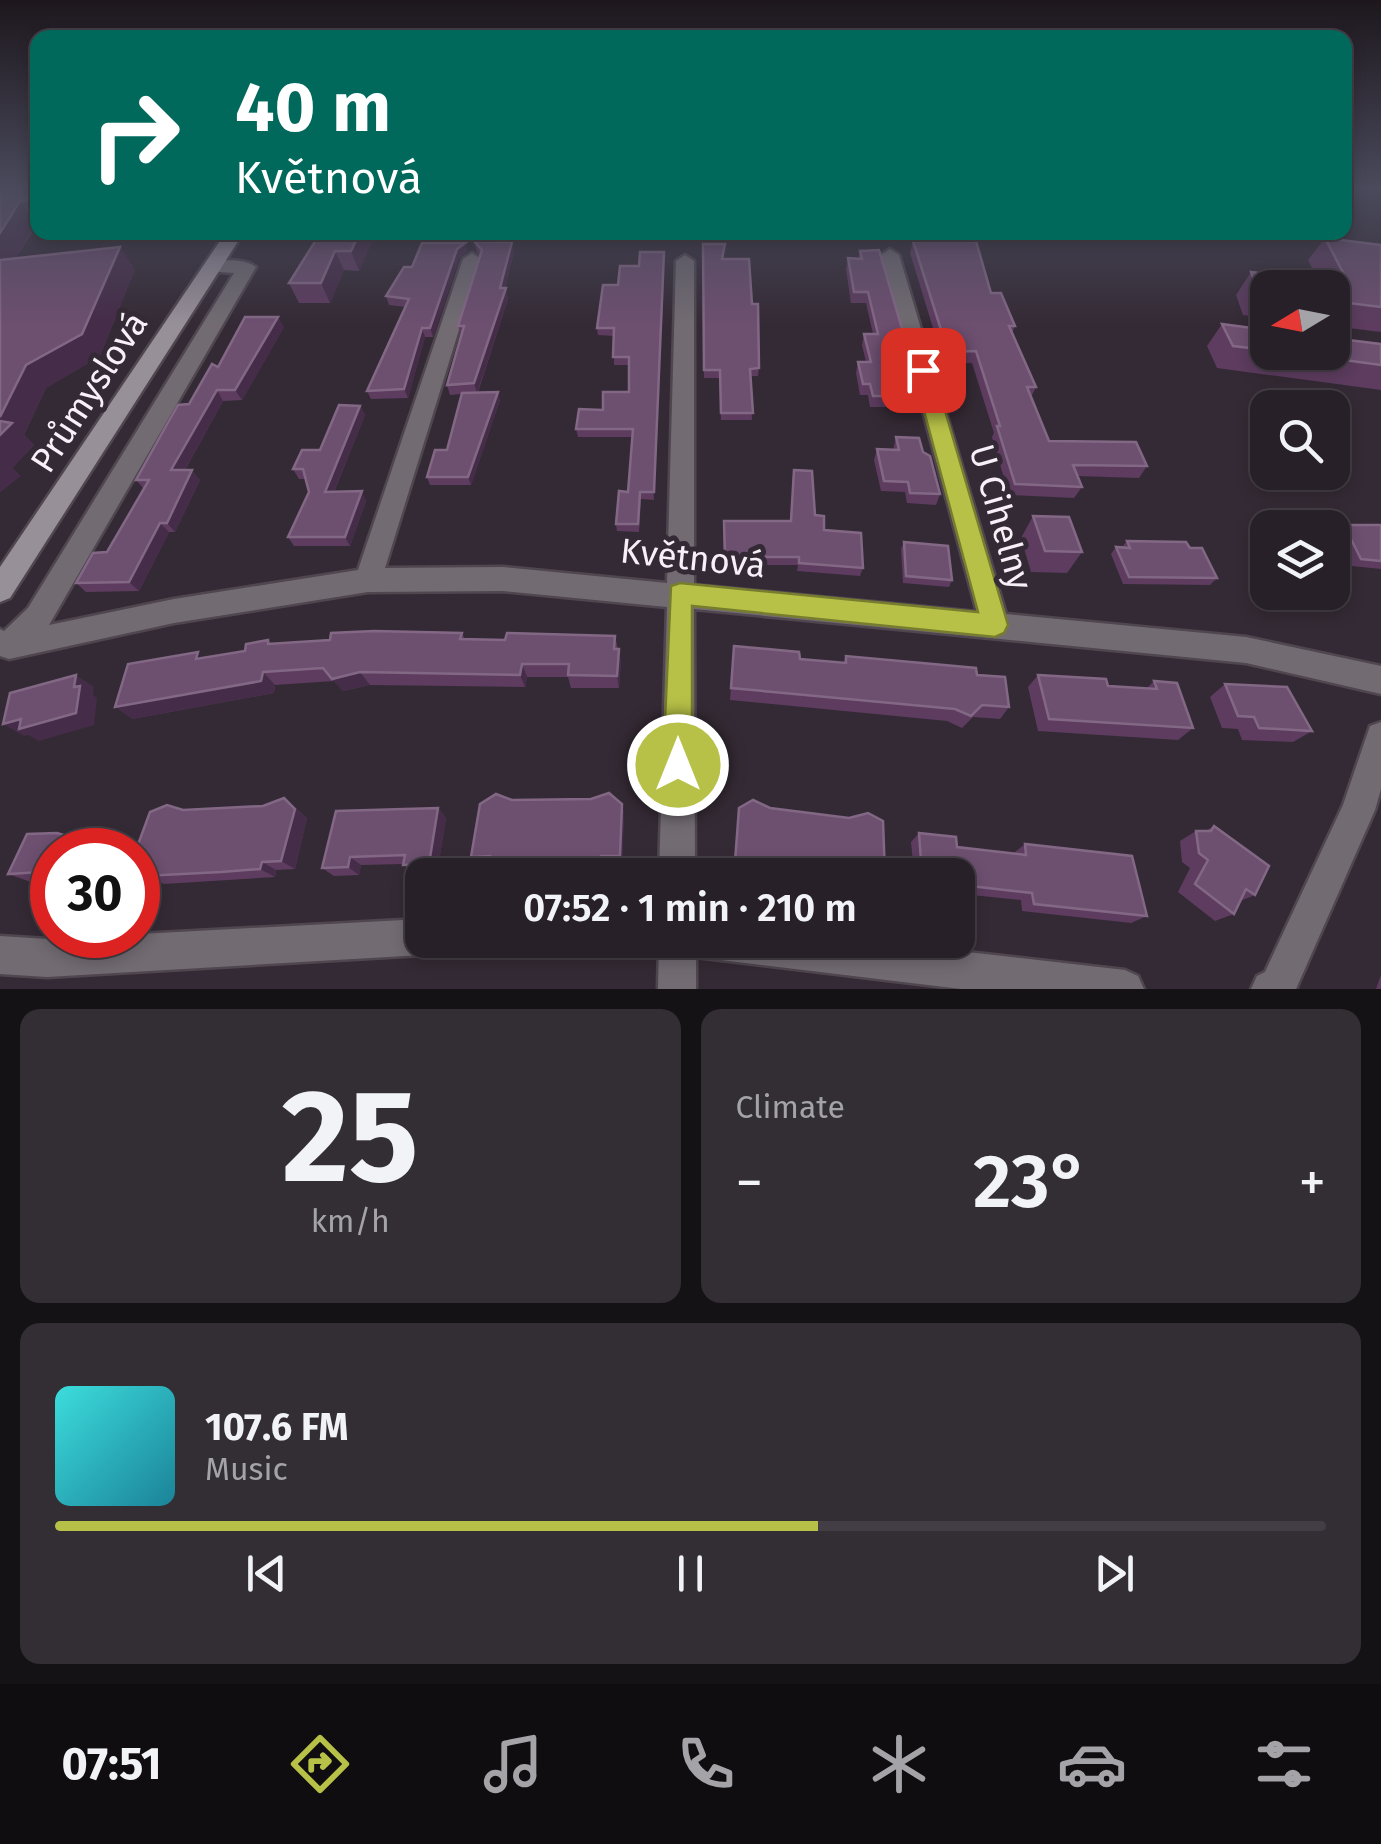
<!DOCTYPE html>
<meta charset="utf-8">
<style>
:root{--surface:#272028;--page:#332d34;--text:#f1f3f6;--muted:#a4a3a8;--line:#433e45;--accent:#b7c147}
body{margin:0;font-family:"Fira Sans",sans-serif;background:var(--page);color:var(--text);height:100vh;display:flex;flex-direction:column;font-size:38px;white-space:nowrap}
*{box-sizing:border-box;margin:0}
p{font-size:32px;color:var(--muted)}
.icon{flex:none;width:55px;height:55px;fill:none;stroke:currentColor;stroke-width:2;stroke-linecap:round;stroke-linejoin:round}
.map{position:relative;height:989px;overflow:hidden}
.side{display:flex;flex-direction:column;gap:20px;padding:20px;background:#151216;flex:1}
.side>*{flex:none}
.top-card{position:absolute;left:30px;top:30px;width:1322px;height:210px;border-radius:20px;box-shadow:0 5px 15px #0003,0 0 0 2px var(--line);background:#00695c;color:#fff;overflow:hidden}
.needle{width:65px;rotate:260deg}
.controls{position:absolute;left:1250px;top:270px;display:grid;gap:20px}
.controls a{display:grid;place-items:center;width:100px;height:100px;border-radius:20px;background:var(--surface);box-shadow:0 5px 15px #0003,0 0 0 2px var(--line);font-size:50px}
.speed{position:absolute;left:30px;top:828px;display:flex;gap:20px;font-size:50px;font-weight:700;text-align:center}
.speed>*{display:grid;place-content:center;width:130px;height:130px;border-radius:50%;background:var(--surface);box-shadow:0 5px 15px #0003,0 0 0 2px var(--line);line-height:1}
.speed .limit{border:15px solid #d22;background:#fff;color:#111}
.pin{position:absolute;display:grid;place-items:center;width:85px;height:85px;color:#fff;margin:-42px;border-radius:20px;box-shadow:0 5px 15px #0006}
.me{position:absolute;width:110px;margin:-55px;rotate:0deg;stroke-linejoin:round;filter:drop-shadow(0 0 8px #0008)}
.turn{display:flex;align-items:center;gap:35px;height:210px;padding:0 40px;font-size:45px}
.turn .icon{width:130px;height:130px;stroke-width:2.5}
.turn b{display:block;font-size:70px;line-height:85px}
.big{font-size:75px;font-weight:600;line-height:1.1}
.side .card{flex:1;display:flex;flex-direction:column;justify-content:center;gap:15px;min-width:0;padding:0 35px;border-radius:20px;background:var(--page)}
.side .dial{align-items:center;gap:0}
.dial b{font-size:130px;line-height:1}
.song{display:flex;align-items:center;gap:30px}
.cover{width:120px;height:120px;border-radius:15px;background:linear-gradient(135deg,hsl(180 70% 55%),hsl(190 70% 35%))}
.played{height:10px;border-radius:5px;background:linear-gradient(90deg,var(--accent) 60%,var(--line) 60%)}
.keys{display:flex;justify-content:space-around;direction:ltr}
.heat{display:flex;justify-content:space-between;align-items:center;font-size:55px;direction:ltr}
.side .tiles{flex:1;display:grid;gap:20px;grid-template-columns:1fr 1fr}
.card:last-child{grid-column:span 2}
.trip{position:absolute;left:405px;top:858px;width:570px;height:100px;border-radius:20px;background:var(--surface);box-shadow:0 5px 15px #0003,0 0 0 2px var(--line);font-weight:600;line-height:100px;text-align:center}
.tab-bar{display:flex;height:160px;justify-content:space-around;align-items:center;background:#100d10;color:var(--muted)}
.tab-bar .icon{width:70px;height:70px}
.tab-bar .active{color:var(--accent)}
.tab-bar b{font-size:45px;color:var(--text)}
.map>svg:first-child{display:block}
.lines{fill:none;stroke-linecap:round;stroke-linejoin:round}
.minor-casing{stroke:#4f4650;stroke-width:5}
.secondary-casing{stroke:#4f4650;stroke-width:5}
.minor{fill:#726c72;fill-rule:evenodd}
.secondary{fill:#989099;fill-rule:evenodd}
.wall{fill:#5d3c5f}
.shaded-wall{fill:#452c48}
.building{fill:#6d4f70;stroke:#836885;stroke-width:2.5}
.route{fill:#b7c147;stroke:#777d2e;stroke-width:2.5}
.labels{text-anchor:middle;stroke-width:10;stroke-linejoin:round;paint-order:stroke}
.street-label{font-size:35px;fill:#f7f0f8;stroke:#342a35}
</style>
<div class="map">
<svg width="1381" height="989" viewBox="0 0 1381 989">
<rect width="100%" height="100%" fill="#342a35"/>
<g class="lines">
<!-- minor casing -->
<g class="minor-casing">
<g id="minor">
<path d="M 890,249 L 899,255 L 1006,614 L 1246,637 L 1381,666 L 1381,694 L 1246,663 L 694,609 L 695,875 L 659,875 L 667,607 L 503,591 L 368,592 L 174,623 L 9,659 L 0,656 L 0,629 L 4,631 L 28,608 L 234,273 L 206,271 L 204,267 C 215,258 245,258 256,267 L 49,625 L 174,599 L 358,570 L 463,259 L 472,253 L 481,259 L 385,568 L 503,567 L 667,583 L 676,261 L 685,255 L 694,261 L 694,585 L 977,612 L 881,255 Z"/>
<polygon points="1381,722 1381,789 1375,810 1296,989 1251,989 1257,976 1265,972 1343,805 1370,726"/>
<polygon points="422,919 422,940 439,940 435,950 422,955 47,977 0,974 0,936 47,939"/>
<polygon points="659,940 861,940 1125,970 1138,976 1144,989 961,989 696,957 696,989 658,989"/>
</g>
</g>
<!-- secondary casing -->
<g class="secondary-casing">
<polygon id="secondary" points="226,232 244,232 10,598 0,602 0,567"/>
</g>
<!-- minor -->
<use href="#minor" class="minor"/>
<!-- secondary -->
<use href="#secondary" class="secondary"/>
</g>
<!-- wall -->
<g class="wall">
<polygon points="0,187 38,187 38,223 15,259 135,269 100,356 46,388 24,435 34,445 12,468 20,476 0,492"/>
<polygon points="321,232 376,232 359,271 344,270 330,303 299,303 289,283"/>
<polygon points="1325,238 1381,245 1381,332 1332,326 1332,288 1268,288 1268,318 1243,315 1236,295 1251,272 1318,280 1308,260"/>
<polygon points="474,241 514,252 505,288 508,299 478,392 500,400 471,485 430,485 427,477 447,450 461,394 450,395 447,385 461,336 458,326 480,256 477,252"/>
<polygon points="913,241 991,293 1015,326 1012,333 1036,387 1031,397 1049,441 1147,466 1139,478 1077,476 1082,487 1074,498 1009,495 992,437 994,433 972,363 944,364 910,253"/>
<polygon points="465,243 467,252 459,258 433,337 425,337 408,398 371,399 367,391 406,307 389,305 386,296 412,267"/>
<polygon points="703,244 723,259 752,304 759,368 758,376 750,376 752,420 721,420 719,378 704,378"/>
<polygon points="860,251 910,356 907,367 898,367 907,396 904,407 870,407 868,395 860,395 856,373 858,362 866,362 862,345 864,334 873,334 866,303 851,303 846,269 848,258 858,259"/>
<polygon points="640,252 654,500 641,499 639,532 617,531 616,524 628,492 633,437 578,437 576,429 629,392 629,365 614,365 614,336 598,335 597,328 618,285 639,266"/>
<polygon points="1222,324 1268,330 1268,352 1332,352 1381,344 1381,390 1217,368 1207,346"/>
<polygon points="284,327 242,400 223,401 185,470 200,480 175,532 169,532 139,591 86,592 76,583 107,552 144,489 136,480 189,404 218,367"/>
<polygon points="360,406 365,415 334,492 366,501 350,546 294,546 288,537 309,492 306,479 299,479 293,469 320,450"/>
<polygon points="896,437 923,452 940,494 936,505 907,503 905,492 881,491 874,460 877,449 893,450"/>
<polygon points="794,470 815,515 824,530 863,568 860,576 797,571 798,565 724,565 723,529 790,521"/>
<polygon points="1033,516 1082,552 1067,573 1031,572 1021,538"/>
<polygon points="1344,525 1381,525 1381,569 1352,566 1336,533"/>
<polygon points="1127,541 1190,548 1217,578 1210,585 1123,584 1111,554 1116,547 1122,547"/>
<polygon points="904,542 952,580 949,587 903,583 901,549"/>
<polygon points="462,633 465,639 505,640 615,636 621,662 619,688 571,688 568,677 527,677 525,687 370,685 343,691 334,681 275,685 274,693 132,719 204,658 245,651 268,640 272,644"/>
<polygon points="734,646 800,659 843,663 846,656 977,675 1009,707 1000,719 973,717 962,728 947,721 730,700"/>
<polygon points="1038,675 1108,686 1147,688 1154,681 1193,728 1178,740 1038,731 1028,687"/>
<polygon points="1225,684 1312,731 1293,742 1242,740 1238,729 1222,728 1210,697"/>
<polygon points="284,798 307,818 295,869 276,870 275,877 164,884 138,874 138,850 183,810 263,806"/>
<polygon points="512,800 622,804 624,814 622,865 604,864 604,872 496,872 490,865 479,865 471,857"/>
<polygon points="438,808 446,818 437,873 413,873 403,864 361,865 359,875 334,876 322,868"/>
<polygon points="739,808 770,808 885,875 751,875 751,873 733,871"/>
<polygon points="1214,826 1255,895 1240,901 1234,914 1215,921 1178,892 1190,868 1182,862 1180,841 1196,831 1205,831"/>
<polygon points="919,833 957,847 1014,853 1025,844 1147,916 1131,923 1022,911 1021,900 962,894 963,896 958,900 958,875 914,875 911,842"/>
<polygon points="52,850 52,887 38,882 31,882 8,874"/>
<polygon points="1381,975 1381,989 1376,989"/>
</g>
<!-- shaded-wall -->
<g class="shaded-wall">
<polygon points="20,201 36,223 0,285 0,233"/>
<polygon points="360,232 376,232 359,271 351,251"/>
<polygon points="512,242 514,252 502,299 500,288"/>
<polygon points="465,243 467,252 459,258 433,337 430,328 457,249"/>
<polygon points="120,247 135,269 100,356 46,388 24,435 34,445 12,468 20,476 0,492 0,417 26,365"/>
<polygon points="335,251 344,270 330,303 321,283"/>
<polygon points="506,288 508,299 477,393 474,383"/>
<polygon points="278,317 284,327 242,400 235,390"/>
<polygon points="422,328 425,337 408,398 404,389"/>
<polygon points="217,390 223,401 179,480 171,470"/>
<polygon points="498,392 500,400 471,485 468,477"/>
<polygon points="360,406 365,415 330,501 325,492"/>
<polygon points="192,470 200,480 175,532 167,523"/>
<polygon points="362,491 366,501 350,546 345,537"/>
<polygon points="160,523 169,532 139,591 129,582"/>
<polygon points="619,649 621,662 619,688 617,676"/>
<polygon points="522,664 527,677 525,687 520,675"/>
<polygon points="263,672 275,685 274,693 132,719 115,707"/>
<polygon points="360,672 370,685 343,691 332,679"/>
<polygon points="76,675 94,687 93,695 97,698 94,725 39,741 28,735 24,736 3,724 74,687"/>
<polygon points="284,798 307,818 295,869 281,861"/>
<polygon points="622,804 624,814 622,865 620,856"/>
<polygon points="438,808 446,818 437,873 429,864"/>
<polygon points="90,843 106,850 87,850"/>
<polygon points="350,857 361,865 359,875 348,867"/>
<polygon points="262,862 276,870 275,877 260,869"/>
</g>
<!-- building -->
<g class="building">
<polygon points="0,187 38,187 38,200 20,201 0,233"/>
<polygon points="321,232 360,232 351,251 335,251 321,283 289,283"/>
<polygon points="1325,238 1381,245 1381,307 1332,301 1332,288 1268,288 1268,294 1259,293 1251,272 1349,284"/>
<polygon points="474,241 512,242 500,288 506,288 474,383 447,385 464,326 458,326 482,250"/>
<polygon points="913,241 976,241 991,293 1001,293 1015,326 1009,326 1036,387 1027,387 1049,441 1136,442 1147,466 1073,465 1082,487 1015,484 997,426 1000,426 976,351 948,352"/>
<polygon points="422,243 465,243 457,249 430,328 422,328 404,389 367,391 409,299 386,296 404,267 412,267"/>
<polygon points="703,244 725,244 722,259 749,259 752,304 758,304 759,368 750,369 753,413 721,413 720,370 704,370"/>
<polygon points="120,247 82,334 26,365 0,417 0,260"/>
<polygon points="879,250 910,356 894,357 907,396 873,396 870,384 863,384 858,362 871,362 864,334 878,334 868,292 854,292 848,258 862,259 860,251"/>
<polygon points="640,252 664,252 654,492 640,492 638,524 616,524 619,491 628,492 633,429 576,429 579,409 603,410 603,392 629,392 629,357 613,357 614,328 597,328 603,285 618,285 620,266 639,266"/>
<polygon points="245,317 278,317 235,390 217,390 171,470 192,470 167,523 160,523 129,582 76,583 93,553 107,552 149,480 136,480 166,426 178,405 189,404 212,364 218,367"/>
<polygon points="1222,324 1268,330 1268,350 1233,346"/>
<polygon points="1332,338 1381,344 1381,365 1285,352 1332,352"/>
<polygon points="498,392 468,477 427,477 435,450 447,450 462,393"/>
<polygon points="339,405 360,406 325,492 362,491 345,537 288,537 309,492 303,469 293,469 302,450 320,450"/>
<polygon points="0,421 12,423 0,435"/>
<polygon points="896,437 919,438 923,452 930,456 940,494 910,493 908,482 884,481 877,449 899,450"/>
<polygon points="794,470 812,471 815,515 824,516 824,530 861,533 863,568 799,563 799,557 725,557 724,521 791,521"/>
<polygon points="1033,516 1069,517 1082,552 1045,551"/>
<polygon points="1344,525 1381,525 1381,561 1361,559"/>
<polygon points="1127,541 1186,542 1190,548 1202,548 1217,578 1129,577 1116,547 1130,548"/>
<polygon points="904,542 948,546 952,580 906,576"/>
<polygon points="374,631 462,633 460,639 505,640 507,633 615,636 614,649 619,649 617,676 568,675 569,664 522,664 520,675 360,672 332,679 323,668 263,672 261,681 115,707 128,664 198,652 196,659 245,651 246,644 268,640 268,644 330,640 331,633"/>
<polygon points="734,646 799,652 800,659 846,663 846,656 976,668 977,675 1005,677 1009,707 982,705 971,716 955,709 731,688"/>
<polygon points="76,675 74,687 80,686 76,713 19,729 21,719 3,724 10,693"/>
<polygon points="1038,675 1106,679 1108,686 1157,689 1154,681 1177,683 1193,728 1049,719"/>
<polygon points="1225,684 1287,687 1312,731 1259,728 1254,717 1238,716"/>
<polygon points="609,793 622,804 620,856 601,856 601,863 489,864 490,856 471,857 480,804 496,794 512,800 591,799"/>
<polygon points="284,798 295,809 281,861 262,862 260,869 221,872 145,876 148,869 138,869 138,850 136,850 150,812 167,805 183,810 263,806"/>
<polygon points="753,800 770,808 849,818 868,813 883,821 885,875 782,875 753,872 753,864 735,862 739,808"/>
<polygon points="438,808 429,864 403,865 405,855 350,857 348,867 322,868 336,811"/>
<polygon points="1214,826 1269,866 1255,895 1246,889 1234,914 1195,884 1208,860 1199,853 1196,831 1211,831"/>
<polygon points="57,833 90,843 87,850 52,850 52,880 37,881 40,872 8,874 27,834"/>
<polygon points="919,833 956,837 957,847 1026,855 1025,844 1132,856 1147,916 1034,904 1032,893 961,885 963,896 958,896 958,875 922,875"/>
</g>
<!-- sky -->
<linearGradient id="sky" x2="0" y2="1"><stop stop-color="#1d171d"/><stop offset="0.58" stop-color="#4a4a5c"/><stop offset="1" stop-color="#4a4a5c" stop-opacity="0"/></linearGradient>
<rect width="1381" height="325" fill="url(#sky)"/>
<!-- route -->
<polygon class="route" points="923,364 933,370 1008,625 1004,633 995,637 692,606 692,765 688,775 678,780 667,775 663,765 671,586 680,583 978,612 913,370"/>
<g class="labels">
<!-- street labels -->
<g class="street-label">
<text transform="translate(89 392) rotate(-57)" y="12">Průmyslová</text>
<text transform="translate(1001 517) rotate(74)" y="12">U Cihelny</text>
<text transform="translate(693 558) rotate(6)" y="12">Květnová</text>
</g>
</g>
</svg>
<div class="controls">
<a><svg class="needle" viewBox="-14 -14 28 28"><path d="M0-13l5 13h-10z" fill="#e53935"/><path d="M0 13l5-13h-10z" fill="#a4a3a8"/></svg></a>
<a><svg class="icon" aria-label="search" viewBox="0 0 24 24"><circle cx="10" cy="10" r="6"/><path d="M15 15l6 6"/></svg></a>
<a><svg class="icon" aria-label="layers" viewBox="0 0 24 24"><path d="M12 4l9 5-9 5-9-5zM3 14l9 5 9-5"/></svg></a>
</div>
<div class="speed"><div class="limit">30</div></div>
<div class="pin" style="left:923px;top:370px;background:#d93025"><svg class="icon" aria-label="arrive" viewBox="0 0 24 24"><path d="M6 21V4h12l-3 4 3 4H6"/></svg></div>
<svg class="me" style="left:678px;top:765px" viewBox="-20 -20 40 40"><circle r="17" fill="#b7c147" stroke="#fff" stroke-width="3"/><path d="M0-11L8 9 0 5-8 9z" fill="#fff"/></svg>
<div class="trip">07:52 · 1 min · 210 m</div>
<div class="top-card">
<div class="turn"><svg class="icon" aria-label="right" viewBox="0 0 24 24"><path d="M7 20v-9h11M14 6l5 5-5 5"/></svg><div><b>40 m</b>Květnová</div></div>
</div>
</div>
<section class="side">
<div class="tiles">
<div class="card dial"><b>25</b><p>km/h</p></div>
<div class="card"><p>Climate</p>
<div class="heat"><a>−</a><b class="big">23°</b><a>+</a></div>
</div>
<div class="card">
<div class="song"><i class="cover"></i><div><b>107.6 FM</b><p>Music</p></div></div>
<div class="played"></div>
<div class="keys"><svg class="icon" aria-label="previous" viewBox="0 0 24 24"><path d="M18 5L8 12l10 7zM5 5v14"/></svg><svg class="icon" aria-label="pause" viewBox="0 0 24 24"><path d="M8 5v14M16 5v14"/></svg><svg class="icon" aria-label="next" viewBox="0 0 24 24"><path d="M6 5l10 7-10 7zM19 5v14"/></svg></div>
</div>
</div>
</section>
<nav class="tab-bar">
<b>07:51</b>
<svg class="icon active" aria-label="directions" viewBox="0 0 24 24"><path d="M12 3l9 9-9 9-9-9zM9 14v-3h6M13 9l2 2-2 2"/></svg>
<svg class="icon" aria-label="music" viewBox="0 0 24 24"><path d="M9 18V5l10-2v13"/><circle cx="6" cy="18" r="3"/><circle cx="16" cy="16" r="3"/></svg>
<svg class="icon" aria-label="phone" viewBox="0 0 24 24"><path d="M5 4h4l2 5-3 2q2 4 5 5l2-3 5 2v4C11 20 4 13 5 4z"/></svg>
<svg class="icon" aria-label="climate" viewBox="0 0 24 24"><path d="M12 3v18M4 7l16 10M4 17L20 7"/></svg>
<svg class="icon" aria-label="car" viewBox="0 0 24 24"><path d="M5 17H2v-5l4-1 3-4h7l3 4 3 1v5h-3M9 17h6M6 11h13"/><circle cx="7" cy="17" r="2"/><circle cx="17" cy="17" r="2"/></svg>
<svg class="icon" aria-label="filters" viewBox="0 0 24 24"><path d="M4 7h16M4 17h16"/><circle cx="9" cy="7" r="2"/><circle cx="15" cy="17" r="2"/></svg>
</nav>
